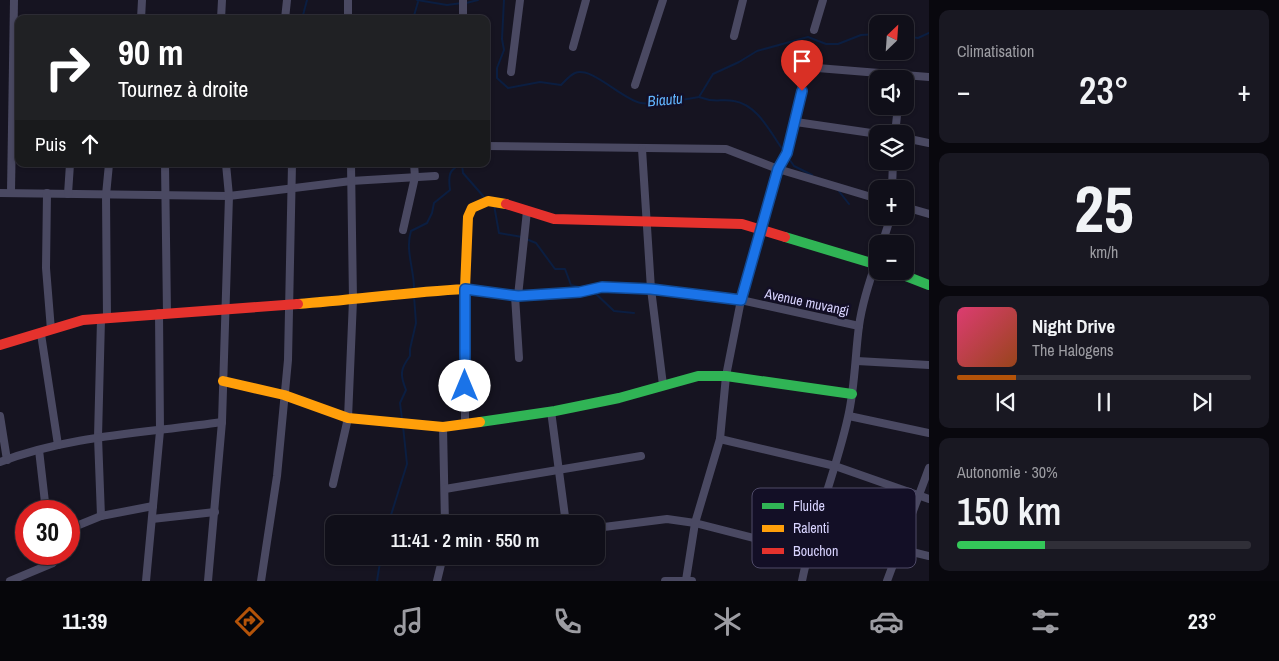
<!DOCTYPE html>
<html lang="fr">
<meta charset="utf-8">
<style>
:root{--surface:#100f19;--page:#191822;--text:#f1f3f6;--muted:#9c9ca2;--line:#302f38;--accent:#b45309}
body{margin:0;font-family:"Archivo Narrow",sans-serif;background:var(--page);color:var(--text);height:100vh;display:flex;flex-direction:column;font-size:19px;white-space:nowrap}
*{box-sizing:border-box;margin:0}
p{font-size:16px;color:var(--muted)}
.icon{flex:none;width:28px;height:28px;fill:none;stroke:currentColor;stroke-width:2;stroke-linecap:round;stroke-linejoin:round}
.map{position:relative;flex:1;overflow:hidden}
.drawer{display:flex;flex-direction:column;gap:10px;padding:10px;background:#09080e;width:350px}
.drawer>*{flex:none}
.guide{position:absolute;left:15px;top:15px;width:475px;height:152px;border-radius:10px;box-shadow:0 1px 4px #0004,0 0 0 1px var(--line);background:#202124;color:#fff;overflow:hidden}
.needle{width:32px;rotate:25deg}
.tools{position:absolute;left:869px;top:15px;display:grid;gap:10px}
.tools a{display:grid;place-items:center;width:45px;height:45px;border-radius:10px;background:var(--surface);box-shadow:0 1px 4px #0004,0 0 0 1px var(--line);font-size:25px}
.speed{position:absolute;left:15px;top:500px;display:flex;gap:10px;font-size:25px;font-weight:700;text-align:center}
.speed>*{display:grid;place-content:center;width:65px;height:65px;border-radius:50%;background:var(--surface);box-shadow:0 1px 4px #0004,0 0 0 1px var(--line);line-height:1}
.speed .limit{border:8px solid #d22;background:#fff;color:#111}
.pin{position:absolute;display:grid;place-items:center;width:42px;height:42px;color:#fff;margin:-51px -21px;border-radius:50% 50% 50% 0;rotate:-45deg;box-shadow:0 0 5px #0007}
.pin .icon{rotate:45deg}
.me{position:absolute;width:55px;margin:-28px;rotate:0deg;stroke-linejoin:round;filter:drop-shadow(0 0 4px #0008)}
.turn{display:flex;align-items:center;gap:18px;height:105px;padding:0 20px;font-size:22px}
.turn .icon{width:65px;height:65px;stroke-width:2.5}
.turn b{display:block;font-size:35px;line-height:42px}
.then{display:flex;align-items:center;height:48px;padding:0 20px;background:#0003;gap:10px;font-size:19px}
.big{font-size:38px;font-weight:600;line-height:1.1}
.drawer .tile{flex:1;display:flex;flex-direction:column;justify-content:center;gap:8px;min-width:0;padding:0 18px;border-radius:10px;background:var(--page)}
.drawer .dial{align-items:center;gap:0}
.dial b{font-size:65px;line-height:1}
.song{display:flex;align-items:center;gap:15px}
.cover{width:60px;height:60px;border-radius:8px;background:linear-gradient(135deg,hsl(340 70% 55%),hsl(20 70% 35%))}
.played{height:5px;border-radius:2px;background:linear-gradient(90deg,var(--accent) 20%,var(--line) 20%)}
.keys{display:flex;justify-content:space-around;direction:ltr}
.heat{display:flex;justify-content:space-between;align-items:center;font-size:28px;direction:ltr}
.charge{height:8px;border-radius:4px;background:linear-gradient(90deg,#34c759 30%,var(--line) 0)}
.trip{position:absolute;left:325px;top:515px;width:280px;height:50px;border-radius:10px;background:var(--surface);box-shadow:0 1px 4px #0004,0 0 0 1px var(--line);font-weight:600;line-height:50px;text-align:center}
.tabs{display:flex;height:80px;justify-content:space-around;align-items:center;background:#06060a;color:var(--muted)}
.tabs .icon{width:35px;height:35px}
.tabs .current{color:var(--accent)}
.tabs b{font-size:22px;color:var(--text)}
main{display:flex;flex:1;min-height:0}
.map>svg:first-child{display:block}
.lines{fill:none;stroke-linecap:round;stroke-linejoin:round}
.stream{stroke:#0b1e41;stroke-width:2}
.street{stroke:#4a4962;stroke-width:8}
.fast{stroke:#30b455;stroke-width:10}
.slow{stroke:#ff9f0a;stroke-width:10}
.jam{stroke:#e5322d;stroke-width:10}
.route-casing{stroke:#114b97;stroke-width:12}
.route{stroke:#1a73e8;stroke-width:9}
.labels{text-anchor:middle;stroke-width:5;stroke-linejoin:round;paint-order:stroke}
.street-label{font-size:14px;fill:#d9d4ff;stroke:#130f26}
.water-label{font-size:15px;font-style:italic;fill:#62b6ff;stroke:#130f26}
.key{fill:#130f26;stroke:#4e4a67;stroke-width:1}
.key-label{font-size:14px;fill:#d9d4ff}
</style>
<main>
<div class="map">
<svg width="929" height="581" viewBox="0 0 929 581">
<rect width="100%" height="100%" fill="#161421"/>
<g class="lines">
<!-- stream -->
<g class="stream">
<polyline points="417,0 447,5 462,3"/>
<path d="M 504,0 L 502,39 L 504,50 L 497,68 L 497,78 L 508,88 L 540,82 L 561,85 C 565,81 570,75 575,73 C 592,66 621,99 641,103 C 652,105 687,99 699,97 L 713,74 L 739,62 L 757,51 L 808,37 L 826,44 L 838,44 L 861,35 L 878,34"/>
<polyline points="466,3 478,0"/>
<polyline points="302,19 307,0"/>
<polyline points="413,19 418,2"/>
<polyline points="905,36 918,38 929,33"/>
<path d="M 699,97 C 717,104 720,98 734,101 C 758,105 770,132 783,150"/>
<polyline points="787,156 794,166 812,175"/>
<polyline points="462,165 463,173 484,197"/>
<polyline points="838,190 849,204"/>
<polyline points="494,205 499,233 522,237"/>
<polyline points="526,239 536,243 555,269 565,269 571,285 583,288"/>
<path d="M 414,288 C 414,269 405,250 411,231 L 427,223 L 432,213 L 434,203 L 450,190 C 448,175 449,169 462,164"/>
<polyline points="594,292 614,311 634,313"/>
<path d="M 402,419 L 400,403 L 406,390 C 400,375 400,369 410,356 L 410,349 L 416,323 L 414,296"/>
<polyline points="391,524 391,515 407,464 403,426"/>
<polyline points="377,581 381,556"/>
</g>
<!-- street -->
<g class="street">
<polyline points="348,0 348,19"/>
<polyline points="463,0 463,19"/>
<polyline points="141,19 142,0"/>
<polyline points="221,19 222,0"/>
<polyline points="285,19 287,0"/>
<polyline points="814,30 823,0"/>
<polyline points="734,36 743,0"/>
<polyline points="573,47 586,0"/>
<polyline points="805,67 929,77"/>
<polyline points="511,72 520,0"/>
<polyline points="635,85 663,0"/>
<polyline points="796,122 878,134"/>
<polyline points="895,134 898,106"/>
<polyline points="905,138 929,143"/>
<polyline points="486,146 726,149 778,169 878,199"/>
<polyline points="642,149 651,289 663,385"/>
<polyline points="165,164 167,313"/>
<polyline points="892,189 893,161"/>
<polyline points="11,192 14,0"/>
<polyline points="0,193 229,196 351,181 435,176"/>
<polyline points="47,193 46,268 51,330"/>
<polyline points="68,194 70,164"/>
<polyline points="905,207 929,214"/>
<polyline points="403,230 415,177 414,164"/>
<polyline points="882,244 891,216"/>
<polyline points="515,296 519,358"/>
<polyline points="518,296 527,211"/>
<polyline points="107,318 106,195 109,164"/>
<polyline points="101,319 98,437 101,516"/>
<polyline points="41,334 58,445"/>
<polyline points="857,361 929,365"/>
<polyline points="551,411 566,524"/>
<polyline points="0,416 7,460"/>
<polyline points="849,416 929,433"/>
<polyline points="465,424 465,289 518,296 580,292 602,287 651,289 741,300 859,326"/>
<polyline points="443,427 445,524"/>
<polyline points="720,439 835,466 929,499"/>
<polyline points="39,450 46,511"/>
<path d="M 0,462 C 70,435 148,433 222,422"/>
<polyline points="333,484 348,418 353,300 351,164"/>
<polyline points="445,489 641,456"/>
<polyline points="152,519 215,512"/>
<polyline points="819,523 900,549 929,556"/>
<polyline points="596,528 667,519 695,523 808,552"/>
<polyline points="69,529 101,516 153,506"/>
<polyline points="442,560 456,556"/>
<polyline points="686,580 695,523 720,439 726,376 741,300 760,228 796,122 807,51"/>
<polyline points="10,581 53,563 52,554"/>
<polyline points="146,581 160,431 159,313"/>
<polyline points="208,581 222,422 229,196 226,164"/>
<polyline points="261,581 277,476 288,360 292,164"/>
<polyline points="437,581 443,556"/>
<polyline points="665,581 692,581"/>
<path d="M 802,581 C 813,525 836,472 848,417 C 855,387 855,356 859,326 C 862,304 870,279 878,257"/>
<polyline points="887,581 929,468"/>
</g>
<!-- fast -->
<g class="fast">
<polyline points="785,237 878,265"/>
<polyline points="893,271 929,285"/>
<polyline points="480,422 555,411 619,398 698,376 726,376 852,394"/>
</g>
<!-- slow -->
<g class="slow">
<path d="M 298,304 C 354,300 409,292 465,289 L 468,217 L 472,208 L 488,201 L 506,204"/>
<polyline points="223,381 284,395 348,418 443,427 480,422"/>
</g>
<!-- jam -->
<g class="jam">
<polyline points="506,204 554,219 742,224 785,237"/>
<polyline points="0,345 83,320 298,304"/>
</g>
</g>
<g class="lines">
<!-- route casing -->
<g class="route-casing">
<polyline id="route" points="465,386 465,289 518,296 580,292 602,287 651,289 741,300 778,169 787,153 802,91"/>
</g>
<!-- route -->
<use href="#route" class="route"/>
</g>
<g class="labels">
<!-- street labels -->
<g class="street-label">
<text transform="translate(807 302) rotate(12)" y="5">Avenue muvangi</text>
</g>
<!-- water labels -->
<g class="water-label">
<text transform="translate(665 100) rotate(-5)" y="5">Biautu</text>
</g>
</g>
<!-- legend -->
<rect x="752" y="488" width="164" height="80" rx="8" class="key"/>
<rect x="762" y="503" width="22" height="6" fill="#30b455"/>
<rect x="762" y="525" width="22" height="7" fill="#ff9f0a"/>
<rect x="762" y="548" width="22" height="6" fill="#e5322d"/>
<g class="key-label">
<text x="793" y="511">Fluide</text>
<text x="793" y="533">Ralenti</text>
<text x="793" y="556">Bouchon</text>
</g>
</svg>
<div class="tools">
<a><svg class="needle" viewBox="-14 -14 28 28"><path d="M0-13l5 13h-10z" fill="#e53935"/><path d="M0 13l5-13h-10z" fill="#9c9ca2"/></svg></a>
<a><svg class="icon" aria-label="sound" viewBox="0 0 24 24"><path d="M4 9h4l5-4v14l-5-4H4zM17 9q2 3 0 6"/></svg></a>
<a><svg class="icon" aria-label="layers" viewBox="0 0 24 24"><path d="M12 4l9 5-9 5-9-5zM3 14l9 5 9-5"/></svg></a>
<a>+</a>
<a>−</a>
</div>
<div class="speed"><div class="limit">30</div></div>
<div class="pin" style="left:802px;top:91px;background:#d93025"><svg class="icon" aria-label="arrive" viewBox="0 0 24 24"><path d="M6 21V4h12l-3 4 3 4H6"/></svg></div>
<svg class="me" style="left:465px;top:386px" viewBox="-20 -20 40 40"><circle r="19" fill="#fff"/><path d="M0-13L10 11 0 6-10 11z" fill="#1a73e8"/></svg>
<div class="trip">11:41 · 2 min · 550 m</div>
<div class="guide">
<div class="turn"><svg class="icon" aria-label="right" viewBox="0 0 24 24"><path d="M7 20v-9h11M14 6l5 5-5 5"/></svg><div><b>90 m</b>Tournez à droite</div></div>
<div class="then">Puis<svg class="icon" aria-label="ahead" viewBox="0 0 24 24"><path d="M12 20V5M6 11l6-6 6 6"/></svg></div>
</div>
</div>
<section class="drawer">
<div class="tile"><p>Climatisation</p>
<div class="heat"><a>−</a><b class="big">23°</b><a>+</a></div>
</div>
<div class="tile dial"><b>25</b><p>km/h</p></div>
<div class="tile">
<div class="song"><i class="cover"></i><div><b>Night Drive</b><p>The Halogens</p></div></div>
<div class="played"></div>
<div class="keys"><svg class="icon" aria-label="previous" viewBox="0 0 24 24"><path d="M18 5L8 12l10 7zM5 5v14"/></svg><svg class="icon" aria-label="pause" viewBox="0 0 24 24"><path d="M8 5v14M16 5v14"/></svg><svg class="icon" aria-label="next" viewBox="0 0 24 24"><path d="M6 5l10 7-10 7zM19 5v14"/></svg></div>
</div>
<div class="tile"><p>Autonomie · 30%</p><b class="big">150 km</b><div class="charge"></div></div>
</section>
</main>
<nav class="tabs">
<b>11:39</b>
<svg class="icon current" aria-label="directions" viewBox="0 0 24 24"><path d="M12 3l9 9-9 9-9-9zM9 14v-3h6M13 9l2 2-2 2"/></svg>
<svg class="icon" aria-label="music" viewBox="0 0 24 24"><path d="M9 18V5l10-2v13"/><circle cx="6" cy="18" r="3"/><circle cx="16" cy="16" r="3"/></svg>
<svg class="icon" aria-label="phone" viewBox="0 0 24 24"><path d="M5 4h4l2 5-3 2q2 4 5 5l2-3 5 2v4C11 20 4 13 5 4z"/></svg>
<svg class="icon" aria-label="climate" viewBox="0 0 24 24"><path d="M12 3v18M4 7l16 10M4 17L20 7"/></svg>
<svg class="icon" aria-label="car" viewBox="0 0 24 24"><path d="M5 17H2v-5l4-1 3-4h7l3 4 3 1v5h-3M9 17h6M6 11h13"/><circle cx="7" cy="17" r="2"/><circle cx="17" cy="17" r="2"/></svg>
<svg class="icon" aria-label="filters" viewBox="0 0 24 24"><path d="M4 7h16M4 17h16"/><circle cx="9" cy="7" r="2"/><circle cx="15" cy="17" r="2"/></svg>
<b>23°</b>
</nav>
